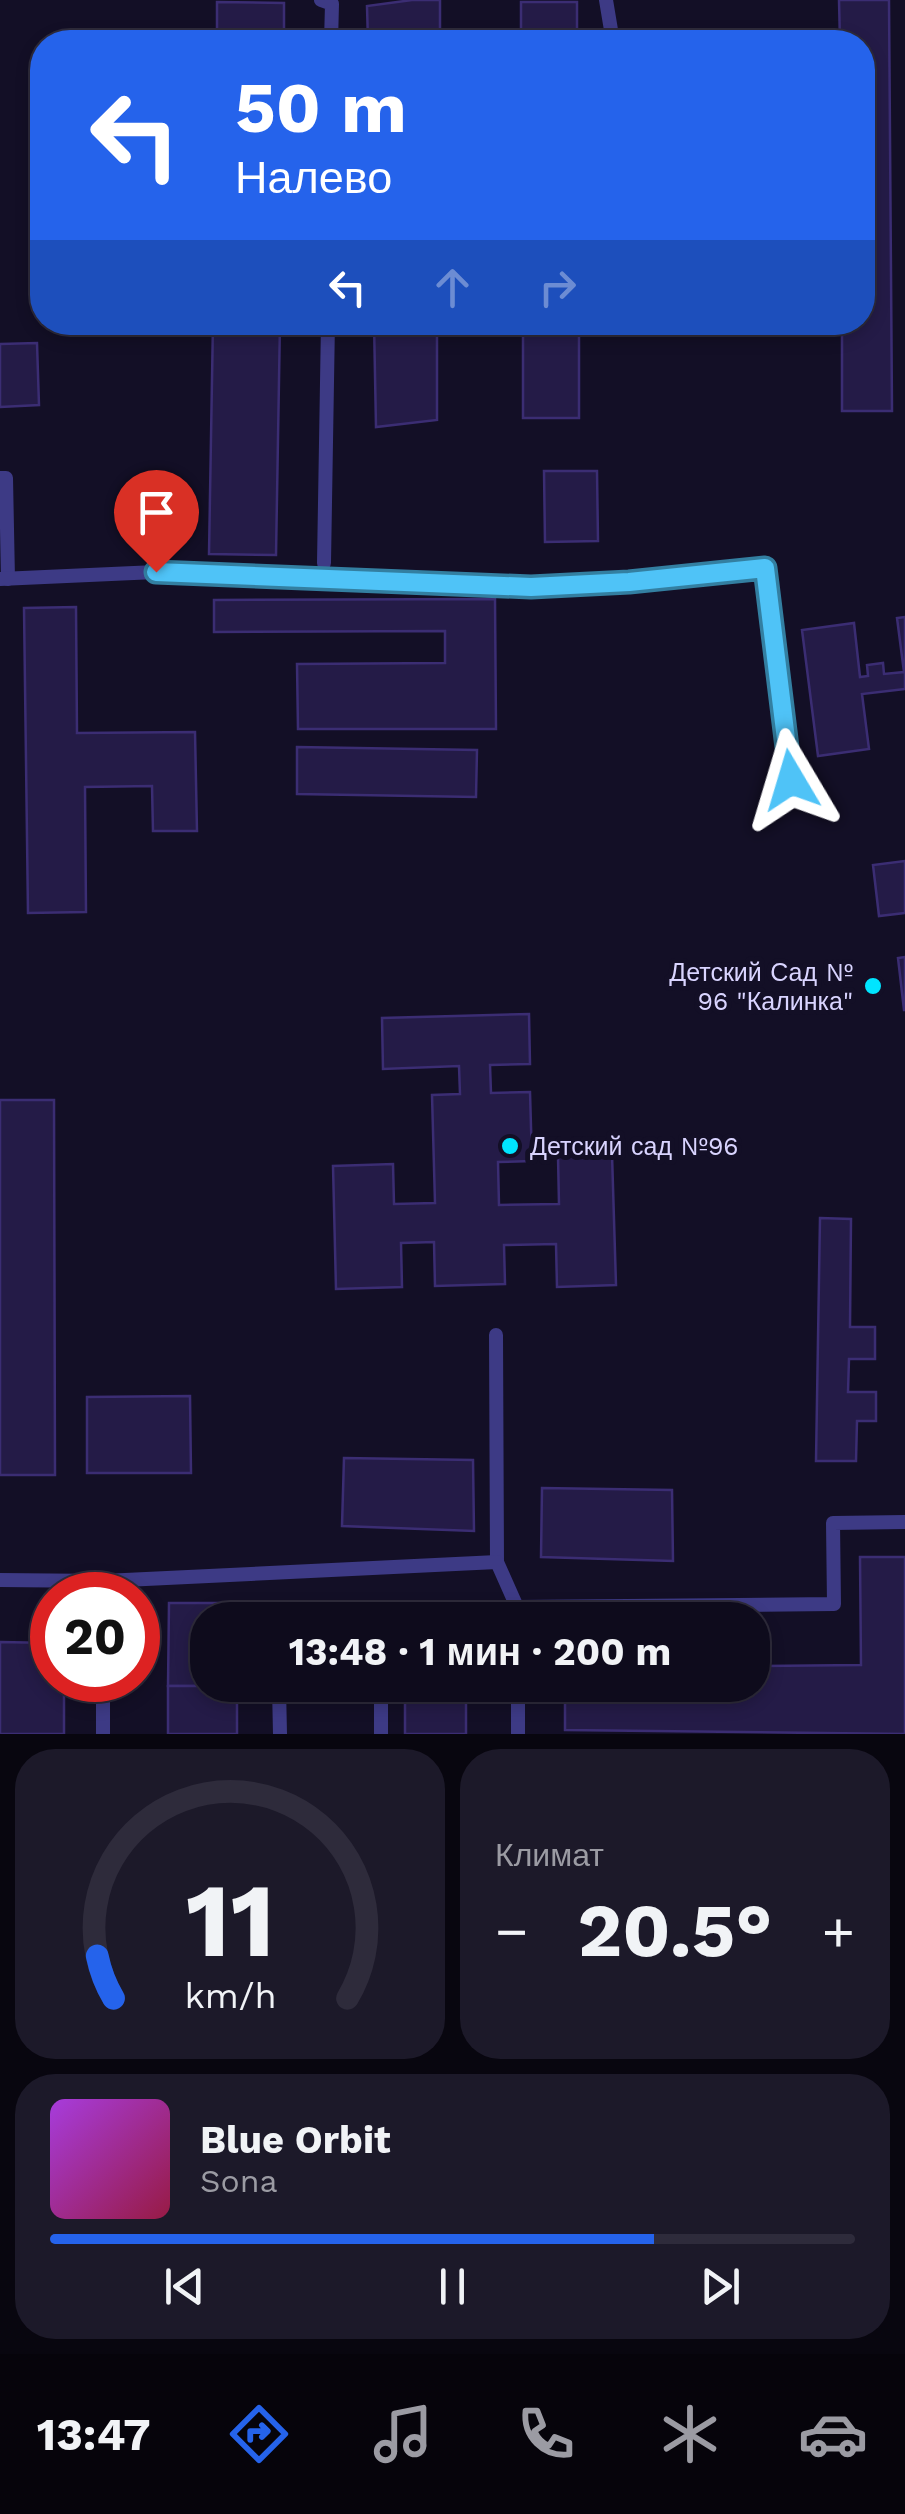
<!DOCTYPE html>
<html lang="ru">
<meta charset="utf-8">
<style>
:root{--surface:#0e0b1c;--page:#1c1929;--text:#f1f3f6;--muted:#9b9ba3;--line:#2e2b3b;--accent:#2563eb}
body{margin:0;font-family:"Work Sans",sans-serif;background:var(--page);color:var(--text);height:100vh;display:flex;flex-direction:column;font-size:38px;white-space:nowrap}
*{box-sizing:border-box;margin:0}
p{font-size:32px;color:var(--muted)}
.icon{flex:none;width:55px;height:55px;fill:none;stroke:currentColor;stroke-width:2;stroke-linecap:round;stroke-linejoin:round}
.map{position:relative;height:1734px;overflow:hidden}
.sheet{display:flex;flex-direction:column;gap:15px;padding:15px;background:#08060f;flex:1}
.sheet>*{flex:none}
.guide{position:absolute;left:30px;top:30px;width:845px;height:305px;border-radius:40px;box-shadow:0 5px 15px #0003,0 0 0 2px var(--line);background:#2563eb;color:#fff;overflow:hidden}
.speed{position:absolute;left:30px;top:1572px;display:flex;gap:20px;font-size:50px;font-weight:700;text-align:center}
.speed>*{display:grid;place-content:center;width:130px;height:130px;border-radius:50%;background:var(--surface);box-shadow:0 5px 15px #0003,0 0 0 2px var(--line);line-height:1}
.speed .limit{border:15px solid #d22;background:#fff;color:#111}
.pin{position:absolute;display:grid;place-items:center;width:85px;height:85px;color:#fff;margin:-102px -42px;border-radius:50% 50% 50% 0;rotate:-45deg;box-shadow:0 0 10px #0007}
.pin .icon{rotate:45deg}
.me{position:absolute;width:110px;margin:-55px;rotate:353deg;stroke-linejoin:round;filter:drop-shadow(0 0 8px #0008)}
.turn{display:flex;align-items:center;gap:35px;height:210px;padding:0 40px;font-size:45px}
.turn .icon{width:130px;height:130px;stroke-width:2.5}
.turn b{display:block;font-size:70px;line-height:85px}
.lanes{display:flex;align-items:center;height:95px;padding:0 40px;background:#0003;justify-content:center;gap:50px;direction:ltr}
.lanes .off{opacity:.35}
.big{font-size:75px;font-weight:700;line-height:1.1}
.sheet .card{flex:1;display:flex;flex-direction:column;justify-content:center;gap:15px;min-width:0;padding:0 35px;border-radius:40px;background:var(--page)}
.sheet .dial{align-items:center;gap:0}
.dial svg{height:260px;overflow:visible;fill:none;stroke:var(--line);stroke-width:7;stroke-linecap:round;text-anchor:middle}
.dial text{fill:var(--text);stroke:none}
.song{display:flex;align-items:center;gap:30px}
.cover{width:120px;height:120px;border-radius:15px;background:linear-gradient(135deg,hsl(280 70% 55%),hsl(340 70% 35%))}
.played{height:10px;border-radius:5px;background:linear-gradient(90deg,var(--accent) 75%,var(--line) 75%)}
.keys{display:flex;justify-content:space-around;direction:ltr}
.heat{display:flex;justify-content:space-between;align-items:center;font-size:55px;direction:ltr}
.sheet .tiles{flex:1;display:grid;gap:15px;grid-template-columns:1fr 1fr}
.card:last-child{grid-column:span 2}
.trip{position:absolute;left:190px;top:1602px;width:580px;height:100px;border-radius:40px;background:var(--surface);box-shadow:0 5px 15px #0003,0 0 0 2px var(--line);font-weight:700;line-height:100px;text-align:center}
.tab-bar{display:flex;height:160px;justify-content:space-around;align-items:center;background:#06040b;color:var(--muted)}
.tab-bar .icon{width:70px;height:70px}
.tab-bar .on{color:var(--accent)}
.tab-bar b{font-size:45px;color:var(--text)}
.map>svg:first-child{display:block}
.building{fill:#241b47;stroke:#3b2d73;stroke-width:2.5}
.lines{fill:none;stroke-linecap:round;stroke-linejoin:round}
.lane{stroke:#3d3a85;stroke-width:14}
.route-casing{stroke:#337fa1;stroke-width:25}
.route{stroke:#4fc3f7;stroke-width:18}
.poi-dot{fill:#00e5ff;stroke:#130f26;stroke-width:4}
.labels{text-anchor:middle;stroke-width:10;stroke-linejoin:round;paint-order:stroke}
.poi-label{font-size:25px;fill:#d9d4ff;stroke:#130f26;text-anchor:end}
</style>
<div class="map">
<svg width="905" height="1734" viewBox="0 0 905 1734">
<rect width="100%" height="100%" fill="#130f26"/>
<!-- building -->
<g class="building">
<polygon points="412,0 440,0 440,42 368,42 367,6"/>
<polygon points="839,0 889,0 892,411 842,411 842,322 862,322 862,42 840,42"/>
<polygon points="217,2 284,3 284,42 217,42"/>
<rect x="521" y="2" width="56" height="40"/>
<polygon points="213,322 280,322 276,555 209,554"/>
<polygon points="374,322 437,322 437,420 376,427"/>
<rect x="523" y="322" width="56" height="96"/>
<polygon points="37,343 39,405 0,407 0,344"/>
<polygon points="544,471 597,471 598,541 545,542"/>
<polygon points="495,599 496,729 298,729 297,664 445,663 445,631 214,632 214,600"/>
<polygon points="76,607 77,733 195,732 197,831 153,831 152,786 85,787 86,912 28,913 24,608"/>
<polygon points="905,617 905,689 862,694 869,749 818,756 802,630 854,623 860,677 868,676 867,665 883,663 884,674 904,672 897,618"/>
<polygon points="297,747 477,750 476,797 297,794"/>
<polygon points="905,861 905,913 879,916 873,865"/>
<polygon points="905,957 905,1010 904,1010 898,958"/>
<polygon points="529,1014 530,1064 490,1065 491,1093 530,1092 532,1161 498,1162 499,1205 559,1204 558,1156 612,1154 616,1285 557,1287 556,1244 504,1245 505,1284 435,1286 434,1242 401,1243 402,1287 336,1289 333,1166 393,1164 394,1204 435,1203 432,1095 460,1094 459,1066 383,1069 382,1018"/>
<polygon points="0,1100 54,1100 55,1475 0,1475"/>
<polygon points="820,1218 851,1219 850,1327 875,1327 875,1359 849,1359 848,1392 876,1392 876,1421 857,1421 856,1461 816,1461"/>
<polygon points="190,1396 191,1473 87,1473 87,1397"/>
<polygon points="344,1458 473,1460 474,1531 342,1526"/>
<polygon points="542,1488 672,1490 673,1561 541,1557"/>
<polygon points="860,1557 905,1557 905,1734 565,1730 565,1685 752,1685 752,1666 861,1665"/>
<polygon points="398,1602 398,1620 271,1620 271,1604"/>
<polygon points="169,1603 266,1603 266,1620 208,1620 208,1685 237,1686 168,1686"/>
<polygon points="0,1642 52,1643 52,1680 64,1680 64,1734 0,1734"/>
<rect x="405" y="1685" width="61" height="49"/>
<rect x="168" y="1686" width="69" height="48"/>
</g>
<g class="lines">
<!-- lane -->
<g class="lane">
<polyline points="321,0 332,4 331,42"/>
<polyline points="606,0 613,42"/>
<polyline points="0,478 6,478 8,579"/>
<polyline points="324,563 328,322"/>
<polyline points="0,579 156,572 531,587 765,568 791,780"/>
<polyline points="496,1335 497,1562"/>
<polyline points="0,1580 104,1581"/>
<polyline points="104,1595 104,1581 497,1562 517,1607 517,1620"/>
<polyline points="517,1607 834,1604 833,1523 905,1522"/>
<polyline points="518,1685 518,1734"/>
<polyline points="103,1734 103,1680"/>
<polyline points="280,1734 279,1687 381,1688 381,1734"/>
</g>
</g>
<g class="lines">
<!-- route casing -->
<g class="route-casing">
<polyline id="route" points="156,572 531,587 629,582 765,568 791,780"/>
</g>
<!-- route -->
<use href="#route" class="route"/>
</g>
<!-- markers -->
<g class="poi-dot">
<circle cx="873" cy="986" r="10"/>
<circle cx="510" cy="1146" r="10"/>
</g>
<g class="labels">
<!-- poi labels -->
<g class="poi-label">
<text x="853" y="981">Детский Сад №<tspan x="853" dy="29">96 "Калинка"</tspan></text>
<text x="530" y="1155" text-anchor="start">Детский сад №96</text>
</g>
</g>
</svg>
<div class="speed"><div class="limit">20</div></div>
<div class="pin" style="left:156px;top:572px;background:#d93025"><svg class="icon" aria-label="arrive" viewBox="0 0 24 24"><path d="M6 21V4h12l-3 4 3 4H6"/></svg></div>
<svg class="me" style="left:791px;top:780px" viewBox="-20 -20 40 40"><path d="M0-17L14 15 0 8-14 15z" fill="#4fc3f7" stroke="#fff" stroke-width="4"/></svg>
<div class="trip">13:48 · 1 мин · 200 m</div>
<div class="guide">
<div class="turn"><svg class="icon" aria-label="left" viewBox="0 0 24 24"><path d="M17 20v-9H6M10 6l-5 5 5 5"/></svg><div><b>50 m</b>Налево</div></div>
<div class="lanes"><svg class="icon" aria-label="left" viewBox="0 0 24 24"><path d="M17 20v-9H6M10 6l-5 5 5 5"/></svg><svg class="icon off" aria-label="ahead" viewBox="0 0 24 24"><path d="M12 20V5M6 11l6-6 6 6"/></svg><svg class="icon off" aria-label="right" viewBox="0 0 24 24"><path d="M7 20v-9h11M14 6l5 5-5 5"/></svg></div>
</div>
</div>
<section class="sheet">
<div class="tiles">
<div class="card dial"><svg viewBox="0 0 100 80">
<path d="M14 69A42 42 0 1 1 86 69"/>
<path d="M14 69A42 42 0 0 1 9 56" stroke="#2563eb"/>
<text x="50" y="56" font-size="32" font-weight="700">11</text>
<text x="50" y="72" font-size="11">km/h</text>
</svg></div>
<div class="card"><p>Климат</p>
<div class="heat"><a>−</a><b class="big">20.5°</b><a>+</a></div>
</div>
<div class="card">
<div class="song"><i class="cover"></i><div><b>Blue Orbit</b><p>Sona</p></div></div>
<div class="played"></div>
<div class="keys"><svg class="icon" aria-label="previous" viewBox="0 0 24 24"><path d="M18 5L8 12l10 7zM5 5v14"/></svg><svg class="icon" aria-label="pause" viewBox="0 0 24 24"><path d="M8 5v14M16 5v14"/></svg><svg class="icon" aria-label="next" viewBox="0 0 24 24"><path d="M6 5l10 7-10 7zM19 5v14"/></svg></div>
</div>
</div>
</section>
<nav class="tab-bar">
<b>13:47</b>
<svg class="icon on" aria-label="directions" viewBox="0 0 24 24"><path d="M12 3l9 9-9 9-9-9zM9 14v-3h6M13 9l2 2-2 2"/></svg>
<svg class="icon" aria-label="music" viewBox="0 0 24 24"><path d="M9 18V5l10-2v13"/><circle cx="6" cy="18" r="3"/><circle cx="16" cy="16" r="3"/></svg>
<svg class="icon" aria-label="phone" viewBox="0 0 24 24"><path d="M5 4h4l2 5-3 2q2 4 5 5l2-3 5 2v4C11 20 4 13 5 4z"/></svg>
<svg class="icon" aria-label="climate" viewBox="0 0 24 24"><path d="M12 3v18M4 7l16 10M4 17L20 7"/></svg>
<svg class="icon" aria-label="car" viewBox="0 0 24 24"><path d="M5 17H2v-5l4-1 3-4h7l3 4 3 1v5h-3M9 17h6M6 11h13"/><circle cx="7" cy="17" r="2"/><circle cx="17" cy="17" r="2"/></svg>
</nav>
